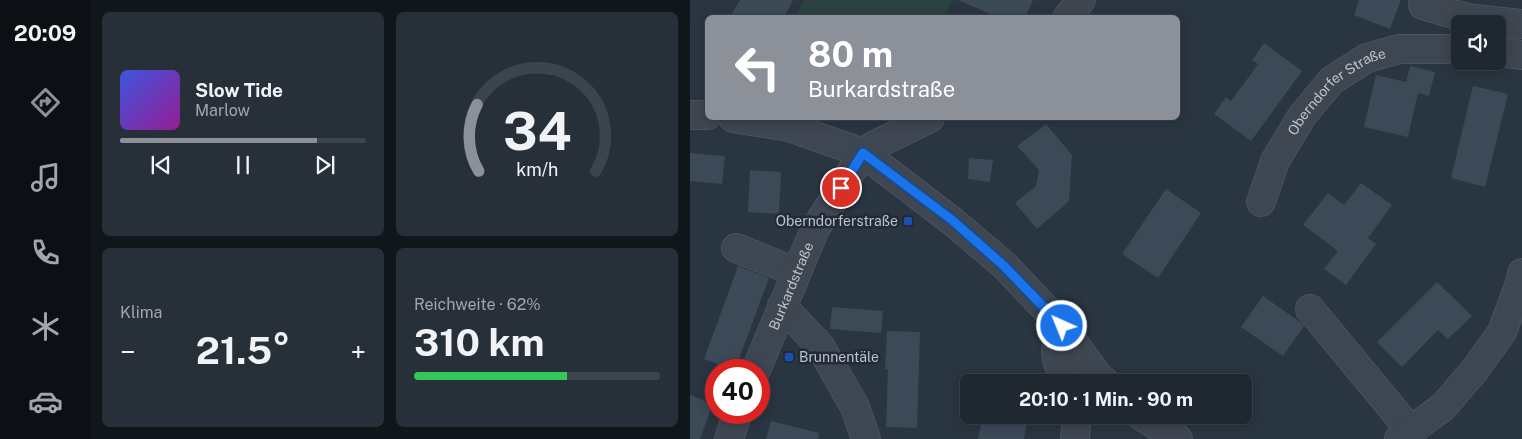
<!DOCTYPE html>
<html lang="de">
<meta charset="utf-8">
<style>
:root{--surface:#1f2831;--page:#273039;--text:#f1f3f6;--muted:#a1a6ab;--line:#3c444d;--accent:#8c9099}
body{margin:0;font-family:"Public Sans",sans-serif;background:var(--page);color:var(--text);height:100vh;display:flex;flex-direction:column;font-size:19px;white-space:nowrap}
*{box-sizing:border-box;margin:0}
p{font-size:16px;color:var(--muted)}
.icon{flex:none;width:28px;height:28px;fill:none;stroke:currentColor;stroke-width:2;stroke-linecap:round;stroke-linejoin:round}
.map{position:relative;flex:1;overflow:hidden}
.side{display:flex;flex-direction:column;gap:12px;padding:12px;background:#11161b;width:600px}
.side>*{flex:none}
.top-card{position:absolute;left:15px;top:15px;width:475px;height:105px;border-radius:8px;box-shadow:0 2px 12px #0003,0 0 0 1px var(--line);background:#8c9099;color:#fff;overflow:hidden}
.tools{position:absolute;left:761px;top:15px;display:grid;gap:10px}
.tools a{display:grid;place-items:center;width:55px;height:55px;border-radius:8px;background:var(--surface);box-shadow:0 2px 12px #0003,0 0 0 1px var(--line);font-size:25px}
.speed{position:absolute;left:15px;top:359px;display:flex;gap:10px;font-size:25px;font-weight:700;text-align:center}
.speed>*{display:grid;place-content:center;width:65px;height:65px;border-radius:50%;background:var(--surface);box-shadow:0 2px 12px #0003,0 0 0 1px var(--line);line-height:1}
.speed .limit{border:8px solid #d22;background:#fff;color:#111}
.pin{position:absolute;display:grid;place-items:center;width:42px;height:42px;color:#fff;margin:-21px;border:2px solid #fff;border-radius:50%;box-shadow:0 1px 5px #0007}
.me{position:absolute;width:55px;margin:-28px;rotate:316deg;stroke-linejoin:round;filter:drop-shadow(0 0 4px #0008)}
.turn{display:flex;align-items:center;gap:18px;height:105px;padding:0 20px;font-size:22px}
.turn .icon{width:65px;height:65px;stroke-width:2.5}
.turn b{display:block;font-size:35px;line-height:42px}
.big{font-size:38px;font-weight:700;line-height:1.1}
.side .tile{flex:1;display:flex;flex-direction:column;justify-content:center;gap:8px;min-width:0;padding:0 18px;border-radius:8px;background:var(--page)}
.side .dial{align-items:center;gap:0}
.dial svg{height:130px;overflow:visible;fill:none;stroke:var(--line);stroke-width:7;stroke-linecap:round;text-anchor:middle}
.dial text{fill:var(--text);stroke:none}
.song{display:flex;align-items:center;gap:15px}
.cover{width:60px;height:60px;border-radius:8px;background:linear-gradient(135deg,hsl(230 70% 55%),hsl(300 70% 35%))}
.played{height:5px;border-radius:2px;background:linear-gradient(90deg,var(--accent) 80%,var(--line) 80%)}
.keys{display:flex;justify-content:space-around;direction:ltr}
.heat{display:flex;justify-content:space-between;align-items:center;font-size:28px;direction:ltr}
.charge{height:8px;border-radius:4px;background:linear-gradient(90deg,#34c759 62%,var(--line) 0)}
.side .tiles{flex:1;display:grid;gap:12px;grid-template-columns:repeat(2,1fr)}
.trip{position:absolute;left:270px;top:374px;width:292px;height:50px;border-radius:8px;background:var(--surface);box-shadow:0 2px 12px #0003,0 0 0 1px var(--line);font-weight:700;line-height:50px;text-align:center}
main{display:flex;flex:1;min-height:0}
.tab-bar{display:flex;flex-direction:column;width:90px;justify-content:space-around;align-items:center;background:#0c1014;color:var(--muted)}
.tab-bar .icon{width:35px;height:35px}
.tab-bar .on{color:var(--accent)}
.tab-bar b{font-size:22px;color:var(--text)}
.map>svg:first-child{display:block}
.green{fill:#2b4142}
.building{fill:#3c4957}
.lines{fill:none;stroke-linecap:round;stroke-linejoin:round}
.minor-casing{stroke:#4a525e;stroke-width:30}
.minor{stroke:#3e4651;stroke-width:28}
.route-casing{stroke:#114b97;stroke-width:12}
.route{stroke:#1a73e8;stroke-width:9}
.transit-dot{fill:#1a4fb4;stroke:#222b37;stroke-width:2}
.labels{text-anchor:middle;stroke-width:5;stroke-linejoin:round;paint-order:stroke}
.street-label{font-size:14px;fill:#bbc2cb;stroke:#222b37}
.poi-label{font-size:14px;fill:#bbc2cb;stroke:#222b37;text-anchor:end}
</style>
<main>
<nav class="tab-bar">
<b>20:09</b>
<svg class="icon on" aria-label="directions" viewBox="0 0 24 24"><path d="M12 3l9 9-9 9-9-9zM9 14v-3h6M13 9l2 2-2 2"/></svg>
<svg class="icon" aria-label="music" viewBox="0 0 24 24"><path d="M9 18V5l10-2v13"/><circle cx="6" cy="18" r="3"/><circle cx="16" cy="16" r="3"/></svg>
<svg class="icon" aria-label="phone" viewBox="0 0 24 24"><path d="M5 4h4l2 5-3 2q2 4 5 5l2-3 5 2v4C11 20 4 13 5 4z"/></svg>
<svg class="icon" aria-label="climate" viewBox="0 0 24 24"><path d="M12 3v18M4 7l16 10M4 17L20 7"/></svg>
<svg class="icon" aria-label="car" viewBox="0 0 24 24"><path d="M5 17H2v-5l4-1 3-4h7l3 4 3 1v5h-3M9 17h6M6 11h13"/><circle cx="7" cy="17" r="2"/><circle cx="17" cy="17" r="2"/></svg>
</nav>
<section class="side">
<div class="tiles">
<div class="tile">
<div class="song"><i class="cover"></i><div><b>Slow Tide</b><p>Marlow</p></div></div>
<div class="played"></div>
<div class="keys"><svg class="icon" aria-label="previous" viewBox="0 0 24 24"><path d="M18 5L8 12l10 7zM5 5v14"/></svg><svg class="icon" aria-label="pause" viewBox="0 0 24 24"><path d="M8 5v14M16 5v14"/></svg><svg class="icon" aria-label="next" viewBox="0 0 24 24"><path d="M6 5l10 7-10 7zM19 5v14"/></svg></div>
</div>
<div class="tile dial"><svg viewBox="0 0 100 80">
<path d="M14 69A42 42 0 1 1 86 69"/>
<path d="M14 69A42 42 0 0 1 13 28" stroke="#8c9099"/>
<text x="50" y="56" font-size="32" font-weight="700">34</text>
<text x="50" y="72" font-size="11">km/h</text>
</svg></div>
<div class="tile"><p>Klima</p>
<div class="heat"><a>−</a><b class="big">21.5°</b><a>+</a></div>
</div>
<div class="tile"><p>Reichweite · 62%</p><b class="big">310 km</b><div class="charge"></div></div>
</div>
</section>
<div class="map">
<svg width="832" height="439" viewBox="0 0 832 439">
<rect width="100%" height="100%" fill="#293541"/>
<!-- green -->
<polygon class="green" points="114,0 262,0 257,12 257,17 105,17"/>
<!-- building -->
<g class="building">
<polygon points="50,0 103,0 94,18 39,18"/>
<polygon points="268,0 343,0 335,18 309,18"/>
<polygon points="669,0 711,0 700,29 664,15"/>
<polygon points="574,43 612,71 561,141 524,114 536,97 541,101 555,82 568,64 562,60"/>
<polygon points="720,66 745,72 739,96 728,93 718,137 674,127 686,75 716,82"/>
<polygon points="783,86 818,94 795,187 761,178"/>
<polygon points="356,124 382,155 379,201 347,229 325,203 346,186 349,170 327,146"/>
<polygon points="0,153 35,156 32,184 0,181"/>
<polygon points="279,158 303,160 300,182 278,179"/>
<polygon points="60,170 91,172 89,214 58,212"/>
<polygon points="671,183 702,205 678,238 686,244 656,285 634,269 648,251 613,225 638,193 654,205"/>
<polygon points="476,189 511,213 468,278 432,254"/>
<polygon points="48,266 79,278 45,370 14,359"/>
<polygon points="747,282 782,316 758,339 748,330 712,367 687,342"/>
<polygon points="573,296 610,322 614,326 593,356 551,327"/>
<polygon points="142,307 193,311 191,333 140,329"/>
<polygon points="197,331 230,332 227,428 196,427 198,369 195,369"/>
<polygon points="0,395 23,404 10,439 0,439"/>
<polygon points="293,415 338,415 334,439 288,439"/>
<polygon points="81,421 129,433 128,439 76,439"/>
</g>
<g class="lines">
<!-- minor casing -->
<g class="minor-casing">
<g id="minor">
<polyline points="733,5 777,18 832,24"/>
<polyline points="377,18 391,0"/>
<polyline points="808,52 832,55"/>
<polyline points="0,115 18,115"/>
<polyline points="43,118 99,127 173,153 262,221 314,265 372,326 407,375 415,382"/>
<path id="s1" d="M 571,202 L 585,161 L 612,116 L 642,80 L 677,58 L 709,49 L 770,49"/>
<polyline points="46,248 106,272"/>
<polyline points="92,306 130,346 165,407 176,439"/>
<polyline points="620,309 721,431"/>
<path d="M 372,326 C 362,352 365,358 376,382"/>
<path id="s2" d="M 66,370 L 125,229 L 173,153 L 183,146 L 240,118"/>
<polyline points="450,415 488,439"/>
<polyline points="39,439 48,412"/>
<polyline points="385,439 387,415"/>
<polyline points="709,439 753,407 784,371 812,332 829,286 832,273"/>
</g>
</g>
<!-- minor -->
<use href="#minor" class="minor"/>
</g>
<g class="lines">
<!-- route casing -->
<g class="route-casing">
<polyline id="route" points="151,188 173,153 262,220 314,266 372,326"/>
</g>
<!-- route -->
<use href="#route" class="route"/>
</g>
<!-- markers -->
<g class="transit-dot">
<rect x="213" y="216" width="10" height="10" rx="2.5"/>
<rect x="94" y="352" width="10" height="10" rx="2.5"/>
</g>
<g class="labels">
<!-- street labels -->
<g class="street-label">
<text dy="5" stroke="none"><textPath href="#s1" startOffset="139">Oberndorfer Straße</textPath></text>
<text dy="5" stroke="none"><textPath href="#s2" startOffset="91">Burkardstraße</textPath></text>
</g>
<!-- poi labels -->
<g class="poi-label">
<text x="208" y="226">Oberndorferstraße</text>
<text x="109" y="362" text-anchor="start">Brunnentäle</text>
</g>
</g>
</svg>
<div class="tools">
<a><svg class="icon" aria-label="sound" viewBox="0 0 24 24"><path d="M4 9h4l5-4v14l-5-4H4zM17 9q2 3 0 6"/></svg></a>
</div>
<div class="speed"><div class="limit">40</div></div>
<div class="pin" style="left:151px;top:188px;background:#d93025"><svg class="icon" aria-label="arrive" viewBox="0 0 24 24"><path d="M6 21V4h12l-3 4 3 4H6"/></svg></div>
<svg class="me" style="left:372px;top:326px" viewBox="-20 -20 40 40"><circle r="17" fill="#1a73e8" stroke="#fff" stroke-width="3"/><path d="M0-11L8 9 0 5-8 9z" fill="#fff"/></svg>
<div class="trip">20:10 · 1 Min. · 90 m</div>
<div class="top-card">
<div class="turn"><svg class="icon" aria-label="left" viewBox="0 0 24 24"><path d="M17 20v-9H6M10 6l-5 5 5 5"/></svg><div><b>80 m</b>Burkardstraße</div></div>
</div>
</div>
</main>
